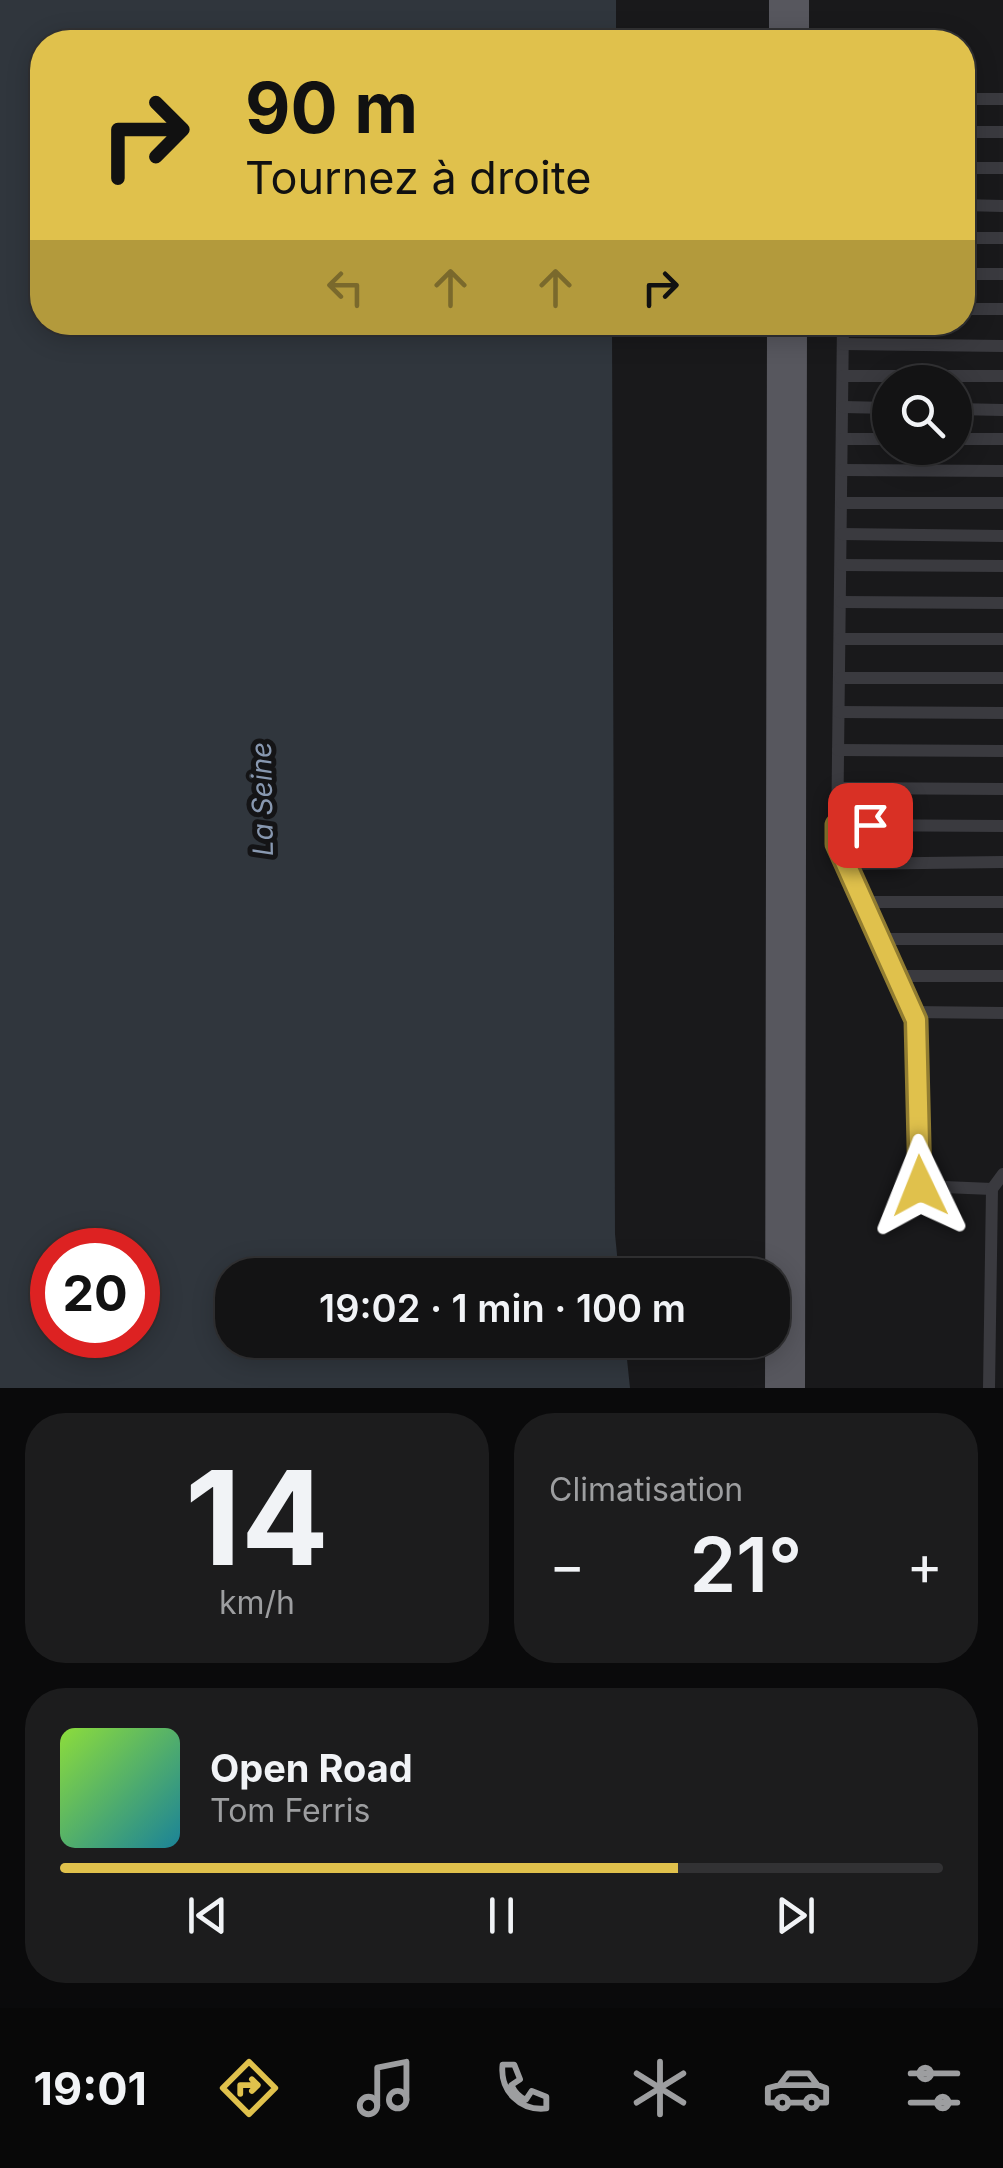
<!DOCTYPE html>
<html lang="fr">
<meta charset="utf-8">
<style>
:root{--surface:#131314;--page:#1c1c1d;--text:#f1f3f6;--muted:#9d9ea0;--line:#323234;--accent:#e0c14c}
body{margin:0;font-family:Inter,sans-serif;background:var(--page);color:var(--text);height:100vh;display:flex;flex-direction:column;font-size:38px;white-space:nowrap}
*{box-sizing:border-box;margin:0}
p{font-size:32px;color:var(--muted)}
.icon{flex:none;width:55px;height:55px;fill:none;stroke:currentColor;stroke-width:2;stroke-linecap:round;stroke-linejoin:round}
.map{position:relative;height:1388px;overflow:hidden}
.side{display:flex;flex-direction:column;gap:25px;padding:25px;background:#0a0a0b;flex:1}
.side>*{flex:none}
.hud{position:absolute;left:30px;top:30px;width:945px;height:305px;border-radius:40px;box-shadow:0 5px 25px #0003,0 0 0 2px var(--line);background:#e0c14c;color:#111;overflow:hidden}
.buttons{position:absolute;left:872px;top:365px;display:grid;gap:20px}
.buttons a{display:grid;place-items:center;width:100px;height:100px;border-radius:50%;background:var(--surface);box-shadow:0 5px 25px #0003,0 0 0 2px var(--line);font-size:50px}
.speed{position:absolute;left:30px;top:1228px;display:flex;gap:20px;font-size:50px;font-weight:700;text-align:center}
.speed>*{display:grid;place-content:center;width:130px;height:130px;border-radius:50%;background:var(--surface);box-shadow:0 5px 25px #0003,0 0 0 2px var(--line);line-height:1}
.speed .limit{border:15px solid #d22;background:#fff;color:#111}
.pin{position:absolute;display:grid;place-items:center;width:85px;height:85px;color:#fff;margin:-42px;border-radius:20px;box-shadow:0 5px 15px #0006}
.me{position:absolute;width:110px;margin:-55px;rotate:358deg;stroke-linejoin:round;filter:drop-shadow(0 0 8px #0008)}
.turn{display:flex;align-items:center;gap:35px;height:210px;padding:0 50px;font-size:45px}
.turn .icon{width:130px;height:130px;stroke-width:2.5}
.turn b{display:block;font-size:70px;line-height:85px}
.lanes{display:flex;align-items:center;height:95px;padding:0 50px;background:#0003;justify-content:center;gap:50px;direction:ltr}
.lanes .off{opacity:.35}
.big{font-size:75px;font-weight:600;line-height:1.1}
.side .card{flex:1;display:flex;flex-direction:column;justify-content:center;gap:15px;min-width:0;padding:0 35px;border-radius:40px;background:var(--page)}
.side .dial{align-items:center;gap:0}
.dial b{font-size:130px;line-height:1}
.song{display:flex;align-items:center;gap:30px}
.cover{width:120px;height:120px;border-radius:15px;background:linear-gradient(135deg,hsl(90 70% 55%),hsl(190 70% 35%))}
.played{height:10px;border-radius:5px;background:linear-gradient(90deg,var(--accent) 70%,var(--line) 70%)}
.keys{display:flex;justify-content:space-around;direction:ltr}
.heat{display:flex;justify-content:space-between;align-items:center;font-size:55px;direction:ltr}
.side .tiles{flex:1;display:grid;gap:25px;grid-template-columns:1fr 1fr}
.card:last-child{grid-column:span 2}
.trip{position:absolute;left:215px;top:1258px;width:575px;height:100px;border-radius:40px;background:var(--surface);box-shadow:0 5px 25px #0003,0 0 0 2px var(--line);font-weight:600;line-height:100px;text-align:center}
.dock{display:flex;height:160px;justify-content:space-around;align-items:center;background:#080808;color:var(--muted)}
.dock .icon{width:70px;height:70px}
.dock .on{color:var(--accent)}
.dock b{font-size:45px;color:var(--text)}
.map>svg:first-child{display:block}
.water{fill:#30363d;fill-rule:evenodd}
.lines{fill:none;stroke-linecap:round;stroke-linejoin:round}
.lane{stroke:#3a3a3f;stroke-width:12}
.primary{stroke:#57575e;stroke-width:40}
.route-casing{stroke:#927d31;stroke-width:25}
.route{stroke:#e0c14c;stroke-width:18}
.labels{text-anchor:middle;stroke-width:10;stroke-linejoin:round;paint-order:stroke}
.water-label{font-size:28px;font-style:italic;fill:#8898b0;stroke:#141416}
</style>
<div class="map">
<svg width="1003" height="1388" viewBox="0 0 1003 1388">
<rect width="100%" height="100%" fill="#19191b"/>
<!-- water -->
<path class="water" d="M 0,0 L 616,0 L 616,42 L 42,42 L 42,322 L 612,323 L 615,1234 L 619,1275 L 232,1275 L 232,1340 L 625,1340 L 630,1388 L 0,1388 ZM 52,1250 L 138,1250 L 138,1335 L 52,1335 Z"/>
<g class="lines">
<!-- lane -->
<g class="lane">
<polyline points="962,99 1003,99"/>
<polyline points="962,132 1003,132"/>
<polyline points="962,168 1003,168"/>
<polyline points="962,205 1003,206"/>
<polyline points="962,238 1003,238"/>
<polyline points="962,274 1003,274"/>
<polyline points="962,309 1003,309"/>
<polyline points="843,322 837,844 916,1021 920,1186 992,1189"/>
<polyline points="843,344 1003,346"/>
<polyline points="843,376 1003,376"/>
<polyline points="843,407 890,408"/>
<polyline points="955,409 1003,410"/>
<polyline points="842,439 890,439"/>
<polyline points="955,439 1003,439"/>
<polyline points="842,470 1003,471"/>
<polyline points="842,503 1003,503"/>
<polyline points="842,534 1003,536"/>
<polyline points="842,565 1003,566"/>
<polyline points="841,602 1003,603"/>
<polyline points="840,639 1003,639"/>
<polyline points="840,678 1003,678"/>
<polyline points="839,712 1003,713"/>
<polyline points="838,750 1003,751"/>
<polyline points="838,788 1003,789"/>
<polyline points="837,825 1003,826"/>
<polyline points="844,864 1003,862"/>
<polyline points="862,902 1003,902"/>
<polyline points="879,939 1003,939"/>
<polyline points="896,976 1003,976"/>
<polyline points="912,1012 1003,1013"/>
<polyline points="989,1388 992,1189 1003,1174"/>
</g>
<!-- primary -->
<g class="primary">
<polyline points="789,42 789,0"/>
<polyline points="785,1388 787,322"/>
</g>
</g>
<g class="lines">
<!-- route casing -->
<g class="route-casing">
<polyline id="route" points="870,825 837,825 837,844 916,1020 920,1186"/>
</g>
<!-- route -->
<use href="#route" class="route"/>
</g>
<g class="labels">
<!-- water labels -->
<g class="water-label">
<text transform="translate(262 799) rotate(-91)" y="10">La Seine</text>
</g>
</g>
</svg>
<div class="buttons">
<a><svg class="icon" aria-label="search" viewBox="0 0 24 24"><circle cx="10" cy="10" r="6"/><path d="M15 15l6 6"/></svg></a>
</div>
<div class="speed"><div class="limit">20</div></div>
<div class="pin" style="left:870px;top:825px;background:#d93025"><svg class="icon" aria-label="arrive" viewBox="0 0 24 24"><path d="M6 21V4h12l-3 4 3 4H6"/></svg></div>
<svg class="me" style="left:920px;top:1186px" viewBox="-20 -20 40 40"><path d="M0-17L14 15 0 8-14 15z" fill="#e0c14c" stroke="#fff" stroke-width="4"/></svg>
<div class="trip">19:02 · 1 min · 100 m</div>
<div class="hud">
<div class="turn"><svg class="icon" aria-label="right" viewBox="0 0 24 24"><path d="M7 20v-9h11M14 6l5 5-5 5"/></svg><div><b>90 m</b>Tournez à droite</div></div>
<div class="lanes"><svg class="icon off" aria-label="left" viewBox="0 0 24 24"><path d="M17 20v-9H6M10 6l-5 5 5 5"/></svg><svg class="icon off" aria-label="ahead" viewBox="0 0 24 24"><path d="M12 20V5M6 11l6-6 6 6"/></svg><svg class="icon off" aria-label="ahead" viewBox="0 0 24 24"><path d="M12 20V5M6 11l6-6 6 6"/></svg><svg class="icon" aria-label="right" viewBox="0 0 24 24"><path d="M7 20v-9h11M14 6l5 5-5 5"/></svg></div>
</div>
</div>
<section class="side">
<div class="tiles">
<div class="card dial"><b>14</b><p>km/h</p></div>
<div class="card"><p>Climatisation</p>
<div class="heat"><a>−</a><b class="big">21°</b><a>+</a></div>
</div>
<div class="card">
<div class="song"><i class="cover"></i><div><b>Open Road</b><p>Tom Ferris</p></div></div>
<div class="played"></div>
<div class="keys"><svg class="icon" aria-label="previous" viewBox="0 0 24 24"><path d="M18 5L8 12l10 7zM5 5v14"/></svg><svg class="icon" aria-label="pause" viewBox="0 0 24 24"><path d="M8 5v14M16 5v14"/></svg><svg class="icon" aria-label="next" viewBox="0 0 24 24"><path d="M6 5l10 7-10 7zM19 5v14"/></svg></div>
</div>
</div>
</section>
<nav class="dock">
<b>19:01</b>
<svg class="icon on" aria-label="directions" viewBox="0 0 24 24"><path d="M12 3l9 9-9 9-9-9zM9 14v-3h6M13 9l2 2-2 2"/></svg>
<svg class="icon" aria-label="music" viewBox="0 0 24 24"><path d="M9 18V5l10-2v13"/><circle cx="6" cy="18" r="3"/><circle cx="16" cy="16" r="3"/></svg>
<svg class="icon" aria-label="phone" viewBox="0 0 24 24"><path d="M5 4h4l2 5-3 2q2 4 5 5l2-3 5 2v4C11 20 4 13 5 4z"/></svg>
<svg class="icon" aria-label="climate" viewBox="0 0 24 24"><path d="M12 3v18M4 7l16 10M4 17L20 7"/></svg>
<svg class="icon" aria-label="car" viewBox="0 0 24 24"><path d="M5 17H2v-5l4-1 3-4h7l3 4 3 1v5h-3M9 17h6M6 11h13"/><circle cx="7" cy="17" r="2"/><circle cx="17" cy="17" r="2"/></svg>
<svg class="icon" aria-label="filters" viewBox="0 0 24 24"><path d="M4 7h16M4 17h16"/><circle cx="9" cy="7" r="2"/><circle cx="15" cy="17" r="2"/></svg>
</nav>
